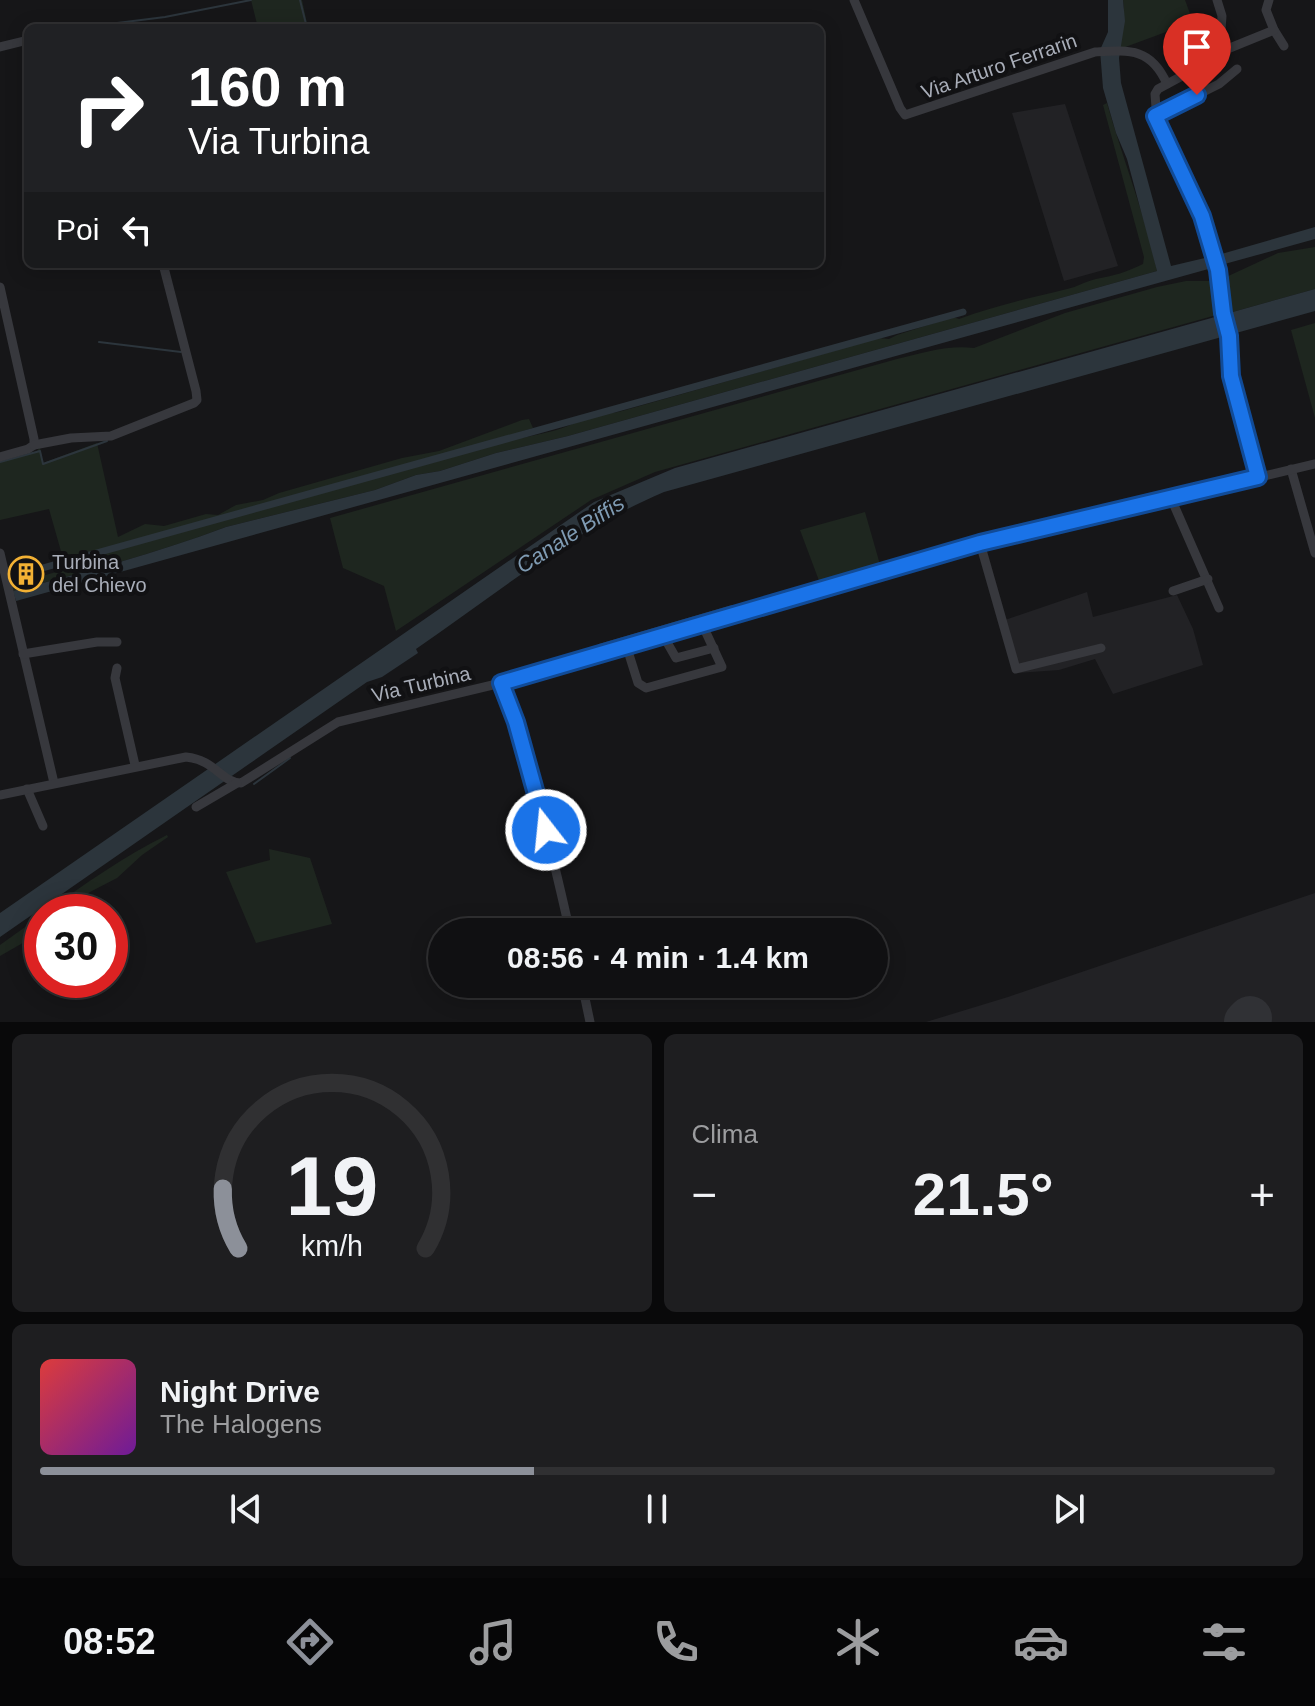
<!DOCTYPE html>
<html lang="it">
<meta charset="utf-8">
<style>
:root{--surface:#101012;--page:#1e1e20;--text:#f1f3f6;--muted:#9c9d9f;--line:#303032;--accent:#8c9099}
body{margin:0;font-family:Helvetica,sans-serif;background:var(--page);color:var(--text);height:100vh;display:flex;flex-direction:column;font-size:30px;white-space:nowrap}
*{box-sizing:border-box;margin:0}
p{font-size:26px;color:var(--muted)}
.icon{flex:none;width:44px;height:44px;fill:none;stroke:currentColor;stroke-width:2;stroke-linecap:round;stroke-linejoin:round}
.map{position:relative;height:1022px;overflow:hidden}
.side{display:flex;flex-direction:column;gap:12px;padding:12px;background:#09090a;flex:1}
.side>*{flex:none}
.banner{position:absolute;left:24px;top:24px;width:800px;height:244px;border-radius:12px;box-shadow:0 4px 20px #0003,0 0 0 2px var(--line);background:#202124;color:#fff;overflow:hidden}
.speed{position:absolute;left:24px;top:894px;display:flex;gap:16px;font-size:40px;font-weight:700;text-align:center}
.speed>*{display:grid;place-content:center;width:104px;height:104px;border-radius:50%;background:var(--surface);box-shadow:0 4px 20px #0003,0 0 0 2px var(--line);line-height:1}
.speed .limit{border:12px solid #d22;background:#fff;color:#111}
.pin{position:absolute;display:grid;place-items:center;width:68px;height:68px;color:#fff;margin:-82px -34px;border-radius:50% 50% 50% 0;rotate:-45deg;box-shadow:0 0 8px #0007}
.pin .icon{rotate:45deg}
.me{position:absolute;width:88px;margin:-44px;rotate:344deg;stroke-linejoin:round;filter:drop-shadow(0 0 6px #0008)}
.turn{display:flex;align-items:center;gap:28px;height:168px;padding:0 32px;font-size:36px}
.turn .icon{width:104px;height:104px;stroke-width:2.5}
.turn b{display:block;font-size:56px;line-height:68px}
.then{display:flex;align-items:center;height:76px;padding:0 32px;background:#0003;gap:16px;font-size:30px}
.big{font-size:60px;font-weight:700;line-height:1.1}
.side .card{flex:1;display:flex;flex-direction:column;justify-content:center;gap:12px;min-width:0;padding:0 28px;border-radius:12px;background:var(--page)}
.side .dial{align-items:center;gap:0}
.dial svg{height:208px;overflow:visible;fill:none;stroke:var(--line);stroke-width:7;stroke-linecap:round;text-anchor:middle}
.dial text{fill:var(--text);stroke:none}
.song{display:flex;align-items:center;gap:24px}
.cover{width:96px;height:96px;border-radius:12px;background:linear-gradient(135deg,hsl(0 70% 55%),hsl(280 70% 35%))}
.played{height:8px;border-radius:4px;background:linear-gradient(90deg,var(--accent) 40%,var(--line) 40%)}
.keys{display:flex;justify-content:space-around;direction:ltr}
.heat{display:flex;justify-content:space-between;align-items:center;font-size:44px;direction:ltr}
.side .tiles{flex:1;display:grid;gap:12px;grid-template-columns:1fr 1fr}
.card:last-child{grid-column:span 2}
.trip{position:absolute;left:428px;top:918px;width:460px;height:80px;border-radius:40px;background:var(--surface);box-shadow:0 4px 20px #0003,0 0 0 2px var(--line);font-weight:700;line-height:80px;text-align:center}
.tab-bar{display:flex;height:128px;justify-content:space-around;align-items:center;background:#060607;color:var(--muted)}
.tab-bar .icon{width:56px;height:56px}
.tab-bar .selected{color:var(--accent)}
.tab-bar b{font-size:36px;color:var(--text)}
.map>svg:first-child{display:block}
.built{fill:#222225}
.green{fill:#1e261f}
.water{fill:#2c353c}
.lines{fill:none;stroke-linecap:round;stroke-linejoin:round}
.stream{stroke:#2c353c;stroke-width:2}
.canal{stroke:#2c353c;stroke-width:7}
.runway{stroke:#303135;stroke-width:44}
.minor{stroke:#37383d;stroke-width:9}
.route-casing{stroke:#114b97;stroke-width:20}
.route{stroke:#1a73e8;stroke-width:14}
.labels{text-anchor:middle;stroke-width:8;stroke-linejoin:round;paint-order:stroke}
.street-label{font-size:20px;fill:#a8adb8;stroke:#111113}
.poi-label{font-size:20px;fill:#a8adb8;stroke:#111113;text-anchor:start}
.water-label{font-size:22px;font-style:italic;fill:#7f9bb3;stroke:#111113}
</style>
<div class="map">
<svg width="1315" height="1022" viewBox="0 0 1315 1022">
<rect width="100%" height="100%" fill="#161618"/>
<!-- built -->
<g class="built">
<polygon points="1065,104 1118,266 1064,281 1012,113"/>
<polygon points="1087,592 1093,617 1177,595 1193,629 1203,665 1113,694 1095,659 1059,670 1017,673 1005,620"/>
<polygon points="1315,893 1315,1022 926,1022 1008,997"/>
</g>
<!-- green -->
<g class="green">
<polygon points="251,0 302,0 308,28 258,28"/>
<polygon points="1123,0 1185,0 1193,22 1120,49 1124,9"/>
<path d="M 1107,103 C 1123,160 1145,214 1157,271 L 568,436 L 496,453 L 440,471 L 416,475 L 375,490 L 226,527 C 157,553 85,572 13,591 L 12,585 L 66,569 L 49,509 L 0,520 L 0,461 L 37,451 L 40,447 L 43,463 L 97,443 L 118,537 L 145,524 L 164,526 L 206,514 L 218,515 L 236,505 L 263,500 L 279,493 L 402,458 L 439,451 L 522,420 L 529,419 L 533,428 L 520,432 L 517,436 L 522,438 C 547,432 569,430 587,414 L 591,415 L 594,411 L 613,413 L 622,411 L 879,338 L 889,339 L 897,335 L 953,317 L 959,319 C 995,306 1030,298 1067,289 C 1077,287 1086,281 1096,279 C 1113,276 1127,272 1143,264 L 1144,257 L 1103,105 Z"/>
<polygon points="1315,247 1315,289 1229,313 1224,278 1278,253"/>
<path d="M 1186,281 L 1213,281 L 1220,314 L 655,472 L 591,500 L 396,631 L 384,586 L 343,568 L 330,518 L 897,359 C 923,353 947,345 974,348 L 1065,313 L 1157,287 Z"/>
<polygon points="1315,323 1315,418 1291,330"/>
<polygon points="865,512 881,568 821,586 800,530"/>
<path d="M 167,835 L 168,837 L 142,855 L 117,878 L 90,892 L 63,912 L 46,912 C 85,884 124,856 167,835 Z"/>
<polygon points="269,849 310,858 332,924 256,943 226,872 270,860"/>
<polygon points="42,915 42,925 21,944 0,956 0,945"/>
</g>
<!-- water -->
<g class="water">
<path d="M 1108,0 L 1123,0 L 1125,21 L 1119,58 L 1121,83 L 1171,266 L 1209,257 L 1212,268 L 16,601 L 13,591 C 85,572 157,553 226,527 L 375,490 L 416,475 L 440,471 L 496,453 L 568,436 L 1157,271 L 1127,159 L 1116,133 L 1103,88 L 1100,50 L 1108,32 Z"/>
<polygon points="1315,227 1315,239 1221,265 1218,255"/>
<path d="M 1315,289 L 1315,311 L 664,492 C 574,530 497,593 416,649 L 418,653 L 382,677 L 367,682 L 0,937 L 0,913 L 594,502 L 675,468 Z"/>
</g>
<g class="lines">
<!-- stream -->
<g class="stream">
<polyline points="300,0 307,28"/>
<polyline points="93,26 165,17 251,0"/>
<polyline points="99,342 181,352"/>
<polyline points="0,462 40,451 43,464 107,441"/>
<polyline points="599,645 732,606"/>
<polyline points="254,784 290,758"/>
</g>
<!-- canal -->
<g class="canal">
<polyline points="39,569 963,312"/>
<polyline points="24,574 31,592"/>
</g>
<!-- runway -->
<polyline class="runway" points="1246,1022 1250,1018"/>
<!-- minor -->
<g class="minor">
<path d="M 854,0 L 900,108 L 905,115 L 1095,52 C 1130,50 1151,48 1167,84"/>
<polyline points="1217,0 1222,16 1219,56 1158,89 1155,94 1157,121 1202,216 1218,270 1223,313 1229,336 1231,376 1258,477"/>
<polyline points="1274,30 1284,46"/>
<polyline points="0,47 28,40"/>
<polyline points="1220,52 1274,30 1266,10 1269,0"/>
<polyline points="1155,116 1219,84 1237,69"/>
<polyline points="0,287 34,439 34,445 28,449 0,457"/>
<polyline points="34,445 71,438 111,436 194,403 197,400 196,391 163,264"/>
<polyline points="1291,469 1315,553"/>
<polyline points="1170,496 1219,608"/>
<polyline points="980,543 1016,669 1101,648"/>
<polyline points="0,553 54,783"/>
<polyline points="1173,591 1208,579"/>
<polyline points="664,637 676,658 714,648"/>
<polyline points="627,648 638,683 646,688 722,667 703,626"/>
<polyline points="23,654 97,642 117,642"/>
<polyline points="117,668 115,678 135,765"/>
<path d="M 501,683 C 531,764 551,848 570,932"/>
<polyline points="27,789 43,826"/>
<path d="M 0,795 L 186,757 C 216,760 220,782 241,783 L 338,722 L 501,683 L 980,543 L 1315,464"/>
<polyline points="196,807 237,783"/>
<polyline points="582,984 590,1022"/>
</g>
</g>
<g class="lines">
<!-- route casing -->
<g class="route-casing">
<polyline id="route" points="546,830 516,722 501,683 980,543 1258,477 1231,376 1229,336 1223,313 1218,270 1202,216 1155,116 1197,95"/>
</g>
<!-- route -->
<use href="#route" class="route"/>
</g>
<!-- icons -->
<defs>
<g id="building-ring" transform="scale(1.8)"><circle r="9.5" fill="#111113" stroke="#f2b134" stroke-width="1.5"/><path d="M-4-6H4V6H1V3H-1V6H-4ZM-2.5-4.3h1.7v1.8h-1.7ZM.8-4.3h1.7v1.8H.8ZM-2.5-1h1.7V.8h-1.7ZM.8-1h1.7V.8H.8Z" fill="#f2b134"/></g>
</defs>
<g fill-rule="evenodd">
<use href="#building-ring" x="26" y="574"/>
</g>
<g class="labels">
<!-- street labels -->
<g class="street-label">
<text transform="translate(999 66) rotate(-19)" y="7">Via Arturo Ferrarin</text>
<text transform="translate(421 684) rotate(-13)" y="7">Via Turbina</text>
</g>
<!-- poi labels -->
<g class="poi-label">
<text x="52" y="569">Turbina<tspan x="52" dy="23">del Chievo</tspan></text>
</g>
<!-- water labels -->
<g class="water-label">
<text transform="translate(570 534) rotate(-33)" y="8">Canale Biffis</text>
</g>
</g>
</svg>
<div class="speed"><div class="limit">30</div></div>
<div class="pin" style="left:1197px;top:95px;background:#d93025"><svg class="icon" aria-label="arrive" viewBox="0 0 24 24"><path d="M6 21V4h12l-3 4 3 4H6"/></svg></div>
<svg class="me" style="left:546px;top:830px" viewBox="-20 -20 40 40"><circle r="17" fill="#1a73e8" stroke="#fff" stroke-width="3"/><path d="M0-11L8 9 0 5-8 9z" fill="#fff"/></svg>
<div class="trip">08:56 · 4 min · 1.4 km</div>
<div class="banner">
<div class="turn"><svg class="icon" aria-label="right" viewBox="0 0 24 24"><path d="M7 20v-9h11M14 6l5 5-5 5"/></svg><div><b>160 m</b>Via Turbina</div></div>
<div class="then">Poi<svg class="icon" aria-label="left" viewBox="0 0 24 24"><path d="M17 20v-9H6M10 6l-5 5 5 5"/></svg></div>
</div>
</div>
<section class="side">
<div class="tiles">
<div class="card dial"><svg viewBox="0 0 100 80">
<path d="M14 69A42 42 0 1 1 86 69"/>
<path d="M14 69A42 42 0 0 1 8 46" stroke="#8c9099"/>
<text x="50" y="56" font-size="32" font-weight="700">19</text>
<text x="50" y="72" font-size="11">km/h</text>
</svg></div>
<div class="card"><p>Clima</p>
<div class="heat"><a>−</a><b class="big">21.5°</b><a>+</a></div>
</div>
<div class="card">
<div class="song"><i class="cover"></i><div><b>Night Drive</b><p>The Halogens</p></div></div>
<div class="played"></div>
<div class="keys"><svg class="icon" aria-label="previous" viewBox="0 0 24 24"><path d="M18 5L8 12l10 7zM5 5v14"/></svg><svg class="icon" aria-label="pause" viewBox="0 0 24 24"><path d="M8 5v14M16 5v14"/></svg><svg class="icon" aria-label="next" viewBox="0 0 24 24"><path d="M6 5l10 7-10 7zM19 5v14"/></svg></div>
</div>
</div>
</section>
<nav class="tab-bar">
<b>08:52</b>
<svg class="icon selected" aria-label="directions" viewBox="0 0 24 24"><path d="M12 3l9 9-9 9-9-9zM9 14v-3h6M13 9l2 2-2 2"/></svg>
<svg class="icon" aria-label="music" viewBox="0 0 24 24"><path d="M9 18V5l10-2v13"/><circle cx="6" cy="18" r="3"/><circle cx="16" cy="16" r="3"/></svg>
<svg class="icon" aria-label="phone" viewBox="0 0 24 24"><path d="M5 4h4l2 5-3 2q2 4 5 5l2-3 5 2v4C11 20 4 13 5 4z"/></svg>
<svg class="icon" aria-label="climate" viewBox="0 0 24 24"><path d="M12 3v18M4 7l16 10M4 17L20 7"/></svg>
<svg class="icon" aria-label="car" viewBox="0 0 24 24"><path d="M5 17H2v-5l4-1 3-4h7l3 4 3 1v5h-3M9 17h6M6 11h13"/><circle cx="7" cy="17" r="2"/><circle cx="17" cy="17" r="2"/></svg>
<svg class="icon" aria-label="filters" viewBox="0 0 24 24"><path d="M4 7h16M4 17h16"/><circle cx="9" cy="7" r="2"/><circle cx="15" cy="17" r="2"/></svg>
</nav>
